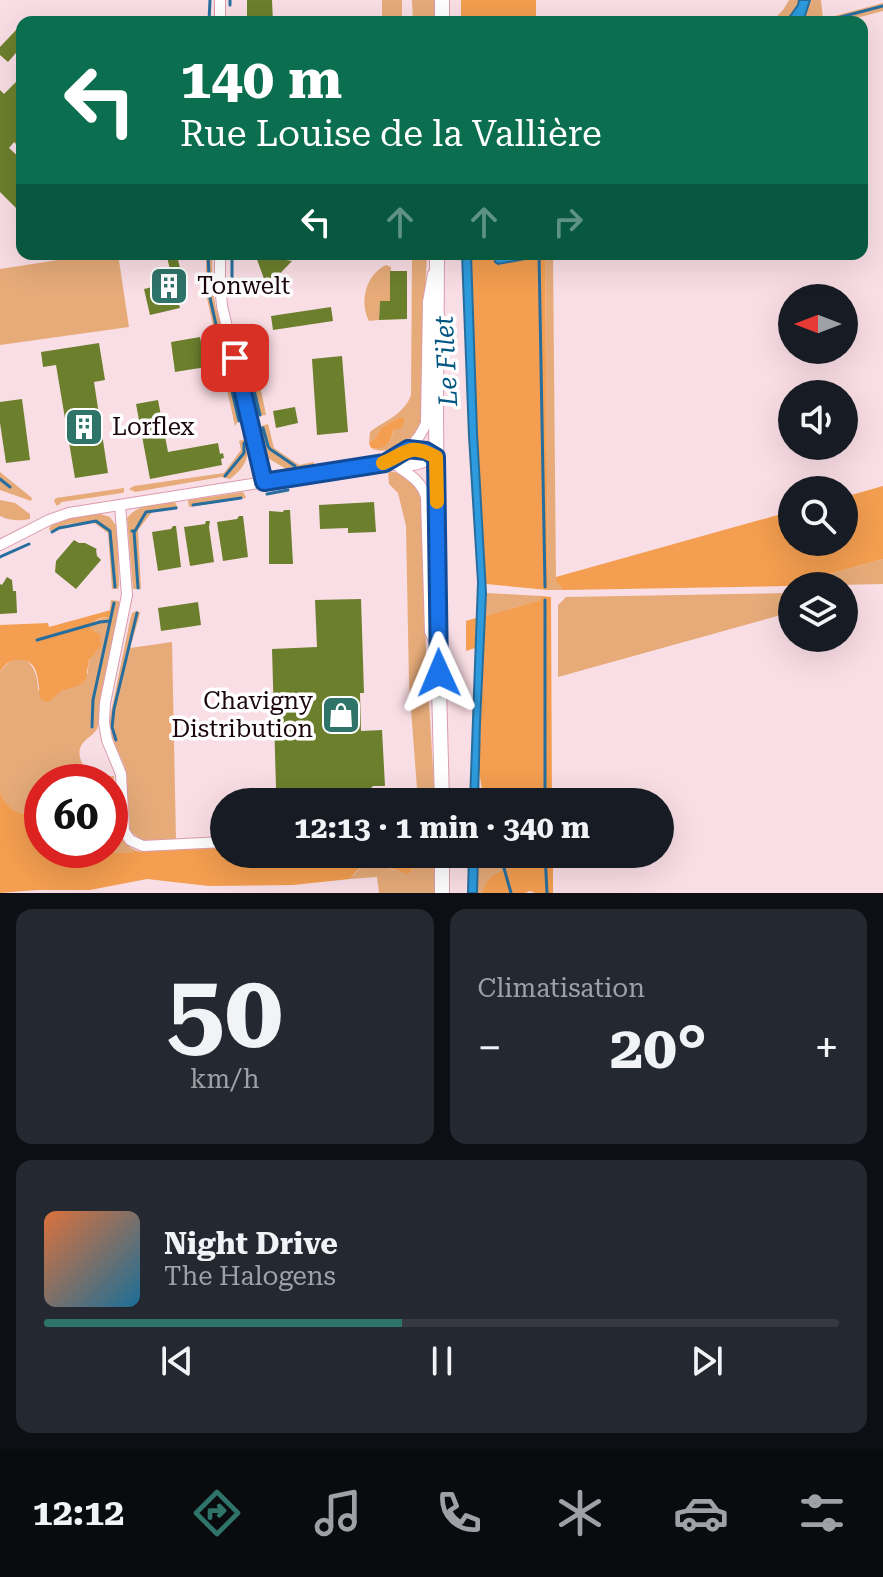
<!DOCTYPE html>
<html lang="fr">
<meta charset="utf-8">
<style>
:root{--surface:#171b24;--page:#242831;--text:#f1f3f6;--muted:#9ea1a6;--line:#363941;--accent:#2f7469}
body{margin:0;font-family:"Roboto Serif",serif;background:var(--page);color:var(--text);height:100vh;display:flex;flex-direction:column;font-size:30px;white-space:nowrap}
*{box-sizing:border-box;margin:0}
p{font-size:26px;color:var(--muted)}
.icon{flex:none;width:44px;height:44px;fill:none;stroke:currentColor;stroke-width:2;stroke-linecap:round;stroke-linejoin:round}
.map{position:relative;height:893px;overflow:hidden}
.side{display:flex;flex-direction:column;gap:16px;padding:16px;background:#0d0f14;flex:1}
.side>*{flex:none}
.banner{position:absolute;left:16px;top:16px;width:852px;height:244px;border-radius:16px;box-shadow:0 8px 32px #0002;background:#0b6e4f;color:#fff;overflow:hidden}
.needle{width:52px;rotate:270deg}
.buttons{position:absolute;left:778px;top:284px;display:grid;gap:16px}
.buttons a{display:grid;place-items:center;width:80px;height:80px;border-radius:50%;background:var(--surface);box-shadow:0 8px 32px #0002;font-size:40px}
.speed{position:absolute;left:24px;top:764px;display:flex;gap:16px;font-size:40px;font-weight:700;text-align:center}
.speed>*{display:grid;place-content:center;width:104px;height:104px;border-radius:50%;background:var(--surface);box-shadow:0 8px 32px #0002;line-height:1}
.speed .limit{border:12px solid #d22;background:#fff;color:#111}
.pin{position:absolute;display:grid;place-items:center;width:68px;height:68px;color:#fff;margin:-34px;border-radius:16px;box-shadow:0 4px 12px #0006}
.me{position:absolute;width:88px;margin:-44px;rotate:359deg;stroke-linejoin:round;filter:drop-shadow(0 0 6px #0008)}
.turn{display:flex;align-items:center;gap:28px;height:168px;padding:0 32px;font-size:36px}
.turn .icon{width:104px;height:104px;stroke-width:2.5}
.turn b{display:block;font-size:56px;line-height:68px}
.lanes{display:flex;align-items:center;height:76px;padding:0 32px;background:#0003;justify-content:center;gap:40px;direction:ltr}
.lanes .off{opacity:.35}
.big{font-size:60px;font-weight:700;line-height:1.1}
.side .widget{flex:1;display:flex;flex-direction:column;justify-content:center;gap:12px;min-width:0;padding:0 28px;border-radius:16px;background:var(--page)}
.side .dial{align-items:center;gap:0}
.dial b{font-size:104px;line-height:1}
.song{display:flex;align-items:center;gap:24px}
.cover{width:96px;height:96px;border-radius:12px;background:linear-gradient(135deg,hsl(20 70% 55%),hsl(200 70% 35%))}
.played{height:8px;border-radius:4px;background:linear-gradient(90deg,var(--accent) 45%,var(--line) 45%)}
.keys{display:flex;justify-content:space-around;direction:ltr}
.heat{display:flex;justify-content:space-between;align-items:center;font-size:44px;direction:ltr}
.side .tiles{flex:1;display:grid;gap:16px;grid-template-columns:1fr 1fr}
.widget:last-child{grid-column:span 2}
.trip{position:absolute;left:210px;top:788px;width:464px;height:80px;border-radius:40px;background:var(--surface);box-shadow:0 8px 32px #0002;font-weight:700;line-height:80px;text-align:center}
.menu{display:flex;height:128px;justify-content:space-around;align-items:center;background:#090b0e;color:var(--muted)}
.menu .icon{width:56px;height:56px}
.menu .selected{color:var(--accent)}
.menu b{font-size:36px;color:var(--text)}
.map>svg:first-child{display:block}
.green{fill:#e6ab79}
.forest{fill:#f39e50}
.water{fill:#2d9bdd;stroke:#276e9e;stroke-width:2}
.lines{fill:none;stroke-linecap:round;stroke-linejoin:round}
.stream{stroke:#276e9e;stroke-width:3}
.building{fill:#6c7f2d}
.minor-casing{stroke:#db9cad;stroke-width:12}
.major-casing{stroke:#db9cad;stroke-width:16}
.minor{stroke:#fff;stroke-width:10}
.major{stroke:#fff;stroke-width:14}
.route-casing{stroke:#114b97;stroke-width:20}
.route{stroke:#1a73e8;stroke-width:14}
.slow{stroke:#f59e0b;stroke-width:14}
.labels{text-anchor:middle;stroke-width:7;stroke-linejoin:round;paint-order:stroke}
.poi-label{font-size:24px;fill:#1a060c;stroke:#fff;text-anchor:start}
.water-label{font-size:26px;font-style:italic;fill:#015682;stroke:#fff}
</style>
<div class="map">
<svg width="883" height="893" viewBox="0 0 883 893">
<rect width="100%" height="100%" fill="#fadee5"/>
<!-- green -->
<g class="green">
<rect x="382" y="0" width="20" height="22"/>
<polygon points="412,0 434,0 434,22 413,22"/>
<polygon points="789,0 799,0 798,5 786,22 771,22 783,10"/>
<polygon points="810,0 821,0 823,19 883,3 883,11 841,22 803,22"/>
<polygon points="97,254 118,254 129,327 0,345 0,269"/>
<polygon points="206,254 212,254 213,292 216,309 219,315 224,334 222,341 217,344 206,294"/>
<path d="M 412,254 L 427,254 C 425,291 423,329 422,366 C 422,381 425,409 421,422 C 415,443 393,455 372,449 C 385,448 392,443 393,430 L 401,427 L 401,418 L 382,427 L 376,437 L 369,443 L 370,432 C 385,420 404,415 411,395 Z"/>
<polygon points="545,254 553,254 556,582 563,590 548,590"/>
<path d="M 386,265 L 391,267 L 390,301 L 380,301 L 379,320 L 369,321 C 359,302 366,274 386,265 Z"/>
<polygon points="243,334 253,380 251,381 245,378 236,338 237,336"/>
<path d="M 219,354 L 226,354 L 230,360 C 234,377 247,412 235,426 Z"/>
<polygon points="260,385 266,415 256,416 250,388"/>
<polygon points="268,424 274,448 299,465 314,462 313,466 286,469 268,458 258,427"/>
<path d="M 246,439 L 248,441 C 250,459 243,469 230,479 L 221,477 L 135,492 L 129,489 L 134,486 L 224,473 L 241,450 L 239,441 Z"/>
<path d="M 388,471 C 406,473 413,481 421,495 L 426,652 L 435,802 L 418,802 L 409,683 L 406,526 L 398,493 L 389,484 Z"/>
<polygon points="0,472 32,498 31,501 0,490"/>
<polygon points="124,488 124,492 122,493 62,502 57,506 54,501 56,498"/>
<polygon points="242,492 244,493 246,498 189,507 188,501 189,500"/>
<path d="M 0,500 L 15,503 L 30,514 L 30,519 C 20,521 10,521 0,516 Z"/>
<path d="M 175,502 L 178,508 L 152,512 L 138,530 L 141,589 L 133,589 L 127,518 C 138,503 158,505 175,502 Z"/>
<path d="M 100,514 L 110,517 L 117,527 L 119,585 L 118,589 L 112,589 L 108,533 L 93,522 L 68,524 L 50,531 L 49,528 C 60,516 84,516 100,514 Z"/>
<polygon points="883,559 883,584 787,586"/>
<polygon points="486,593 542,596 542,600 485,616"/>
<polygon points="792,593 792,612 558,677 558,605 566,597"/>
<path d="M 111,600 L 119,601 L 119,615 C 113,644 105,672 100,701 C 98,709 100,718 98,726 C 95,739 72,740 82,763 C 87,776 101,776 114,776 L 114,786 L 117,786 C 117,811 111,844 141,852 L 113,853 L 114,812 L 110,810 L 110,782 L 63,782 L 55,778 L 50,782 L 42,782 C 42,795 37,802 30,813 C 15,817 5,805 0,792 L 0,672 C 19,646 38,662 38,690 L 61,691 L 88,673 C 88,663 89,655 98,650 L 96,632 L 89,628 C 93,620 101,618 109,617 Z"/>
<polygon points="136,611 140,612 139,617 130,648 172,642 176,840 142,840 132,833 130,829 125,767 110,734 109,722 130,620 132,613"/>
<path d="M 418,854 L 438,854 L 438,893 L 379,893 L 377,877 L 350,879 C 376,845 387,876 411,872 Z"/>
<path d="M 478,854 L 538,854 C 520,872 491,866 482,893 L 477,893 Z"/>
</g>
<!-- forest -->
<g class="forest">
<rect x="461" y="0" width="75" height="22"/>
<polygon points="471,254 545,254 548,590 486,584 477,433"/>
<path d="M 401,417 L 404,419 L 404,424 L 401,428 L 393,430 C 392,442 384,451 371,448 L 369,443 L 376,437 L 382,427 Z"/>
<polygon points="883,486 883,559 787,586 563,590 556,582 556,577 792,511 792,542 844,542 844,497"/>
<polygon points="542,596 551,597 552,802 484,802 479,771 485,616 541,600"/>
<path d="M 111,610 L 109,617 C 101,617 92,620 90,628 L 100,635 L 101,646 L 89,660 L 86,679 L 80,685 L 61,691 L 50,701 L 46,702 L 41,699 C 37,686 41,662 22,660 C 11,659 6,663 0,672 L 0,625 L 48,623 L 49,627 Z"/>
<polygon points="476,618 475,648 466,651 466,621"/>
<path d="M 0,792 C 5,805 16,817 31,813 L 42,793 L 42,850 L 110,850 L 110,810 L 114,812 L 114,853 L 224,847 L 224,854 L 418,854 L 411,872 L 407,874 C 382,867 371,851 350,879 L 293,885 L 209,886 L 147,879 L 90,890 L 37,890 L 0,893 Z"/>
<path d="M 538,854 L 553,854 L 553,893 L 535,893 L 530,891 L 525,893 L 482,893 C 492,862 517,875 538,854 Z"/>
</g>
<!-- water -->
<g class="water">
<polygon points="799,0 810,0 803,22 786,22 798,5"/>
<polygon points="462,254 471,254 477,433 486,593 480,723 478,802 470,802 478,582 469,436"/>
<polygon points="494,254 530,254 530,255 525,259 498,264 495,262"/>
<polygon points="469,854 478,854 477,893 468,893"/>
</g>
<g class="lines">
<!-- stream -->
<g class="stream">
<polyline points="230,0 230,5"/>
<polyline points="209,22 210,0"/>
<polyline points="822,22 883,6"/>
<polyline points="208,254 210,298 219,338"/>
<polyline points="232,254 232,291"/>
<polyline points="539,254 545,587"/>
<polyline points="241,337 251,379"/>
<polyline points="224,357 239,421"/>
<polyline points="254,390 260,415"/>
<polyline points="263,428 268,446 270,449 295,466"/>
<polyline points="225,476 244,453 244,443"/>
<polyline points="0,479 10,487"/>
<polyline points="267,494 288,490"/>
<polyline points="193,505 241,498"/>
<polyline points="132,531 134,531 138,588"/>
<polyline points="135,531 146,512 176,508"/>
<polyline points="52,532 59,528 96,521 110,531 115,587"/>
<polyline points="0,557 29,544"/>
<polyline points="545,600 545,802"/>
<polyline points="37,640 100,622 110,621"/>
<polyline points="92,727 93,700 114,603"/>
<polyline points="116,740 112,727 114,709 137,613"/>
<polyline points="500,854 511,893"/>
<polyline points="545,854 547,893"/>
</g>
</g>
<!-- building -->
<g class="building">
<polygon points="247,0 272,0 273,22 247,22"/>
<polygon points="17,29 22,34 22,46 8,62 0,55 0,47"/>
<polygon points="22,76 22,150 14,142 9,148 22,160 22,214 0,192 0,90 4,94"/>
<polygon points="255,254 265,254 270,255 268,257 292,261 267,287"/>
<polygon points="177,255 187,299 178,301 180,308 150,315 144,289 173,282 167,257"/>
<polygon points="390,271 407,271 407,319 379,320 380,301 390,301"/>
<polygon points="331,307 333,321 273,330 271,316"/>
<polygon points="200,337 206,367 175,372 171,342"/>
<polygon points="99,343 105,380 94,382 108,473 75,478 56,365 43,367 41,352"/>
<polygon points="342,356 348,432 317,435 312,359"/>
<polygon points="22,399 30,460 6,463 0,423 0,402"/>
<polygon points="158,400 168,452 218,443 220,454 223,453 224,458 221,459 222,465 150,479 136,404"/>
<polygon points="295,407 298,423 276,428 273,411"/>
<polygon points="374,502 376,532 348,533 348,528 320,529 319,505"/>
<polygon points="284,510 290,510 293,564 269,564 269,511 283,512"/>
<polygon points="239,516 243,516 248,557 223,561 217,522 237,519"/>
<polygon points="206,521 210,521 209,527 214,562 190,566 184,527 205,524"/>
<polygon points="173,526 176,526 181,567 158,571 152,532 171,529"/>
<polygon points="74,540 79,543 85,543 97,549 96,550 97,556 101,560 76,589 55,572 56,561"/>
<polygon points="7,577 12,580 13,591 16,591 17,613 0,614 0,584 2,585"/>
<polygon points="361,599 364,693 360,693 361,731 382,730 385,786 373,786 358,802 267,802 267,789 276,788 272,649 317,647 315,600"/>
<polygon points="198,602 201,625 161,631 158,608"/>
</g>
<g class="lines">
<!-- minor casing -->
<g class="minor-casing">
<g id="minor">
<polyline points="220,0 220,22"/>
<polyline points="220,254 220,284 222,306 264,482"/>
<path d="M 385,463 C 404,452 418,444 426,423 L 428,302 L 433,274"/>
<path d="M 400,468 C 412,476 422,483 426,497 L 430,632 L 437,647"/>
<polyline points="120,505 127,595 105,703 104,723 107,740 121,774 124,831 130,840 143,846 224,842"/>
<path d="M 0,545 L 49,520 L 69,513 L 385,463 C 404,468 418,466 436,457"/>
</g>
</g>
<!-- major casing -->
<g class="major-casing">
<g id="major">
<polyline points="442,22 442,0"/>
<polyline points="437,254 436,414 438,648 442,802"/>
<polyline points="442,893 442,854"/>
</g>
</g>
<!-- minor -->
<use href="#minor" class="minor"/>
<!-- major -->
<use href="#major" class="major"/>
</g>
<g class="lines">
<!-- route casing -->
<g class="route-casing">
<polyline id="route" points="235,358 264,482 385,463 408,449 426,451 436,457 439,673"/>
</g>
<!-- route -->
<use href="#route" class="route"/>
<!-- slow -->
<path class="slow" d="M 383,463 C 407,453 409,442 436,457 L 437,502"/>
</g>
<!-- icons -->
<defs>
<g id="building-square" transform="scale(2)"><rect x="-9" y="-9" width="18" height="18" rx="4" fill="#2f7469" stroke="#fff"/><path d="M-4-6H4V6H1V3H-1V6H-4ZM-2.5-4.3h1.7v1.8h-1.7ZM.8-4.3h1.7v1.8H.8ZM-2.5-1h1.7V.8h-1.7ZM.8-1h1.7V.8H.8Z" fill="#fff"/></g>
<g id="shop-square" transform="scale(2)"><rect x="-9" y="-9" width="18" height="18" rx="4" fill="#2f7469" stroke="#fff"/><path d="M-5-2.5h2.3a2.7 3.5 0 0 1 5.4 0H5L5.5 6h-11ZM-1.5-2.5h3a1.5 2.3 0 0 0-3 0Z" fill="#fff"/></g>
</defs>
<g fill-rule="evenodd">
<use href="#building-square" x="169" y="286"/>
<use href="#building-square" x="84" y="427"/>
<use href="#shop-square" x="341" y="715"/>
</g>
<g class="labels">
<!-- poi labels -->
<g class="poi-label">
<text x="197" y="294">Tonwelt</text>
<text x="112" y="435">Lorflex</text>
<text x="313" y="709" text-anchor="end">Chavigny<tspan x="313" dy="28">Distribution</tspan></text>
</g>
<!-- water labels -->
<g class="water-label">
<text transform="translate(446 361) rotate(-93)" y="9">Le Filet</text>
</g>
</g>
</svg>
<div class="buttons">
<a><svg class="needle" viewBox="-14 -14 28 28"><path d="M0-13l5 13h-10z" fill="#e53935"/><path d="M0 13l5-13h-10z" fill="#9ea1a6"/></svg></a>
<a><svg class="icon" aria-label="sound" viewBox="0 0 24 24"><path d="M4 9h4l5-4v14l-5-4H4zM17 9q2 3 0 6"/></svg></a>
<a><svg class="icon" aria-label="search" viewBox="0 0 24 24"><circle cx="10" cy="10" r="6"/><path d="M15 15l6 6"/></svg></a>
<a><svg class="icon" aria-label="layers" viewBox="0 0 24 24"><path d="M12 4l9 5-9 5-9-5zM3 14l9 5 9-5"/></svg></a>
</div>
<div class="speed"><div class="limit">60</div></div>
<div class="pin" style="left:235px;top:358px;background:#d93025"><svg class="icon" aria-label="arrive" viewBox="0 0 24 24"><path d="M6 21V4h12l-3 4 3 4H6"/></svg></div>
<svg class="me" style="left:439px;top:673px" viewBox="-20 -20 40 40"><path d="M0-17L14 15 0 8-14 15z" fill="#1a73e8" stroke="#fff" stroke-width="4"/></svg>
<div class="trip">12:13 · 1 min · 340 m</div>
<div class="banner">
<div class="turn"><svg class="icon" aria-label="left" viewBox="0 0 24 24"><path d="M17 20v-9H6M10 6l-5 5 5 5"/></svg><div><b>140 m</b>Rue Louise de la Vallière</div></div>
<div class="lanes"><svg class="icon" aria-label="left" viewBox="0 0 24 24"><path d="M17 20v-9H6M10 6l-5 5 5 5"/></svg><svg class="icon off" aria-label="ahead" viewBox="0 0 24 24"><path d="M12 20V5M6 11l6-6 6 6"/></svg><svg class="icon off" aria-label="ahead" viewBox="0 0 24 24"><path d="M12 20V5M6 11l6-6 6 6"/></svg><svg class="icon off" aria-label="right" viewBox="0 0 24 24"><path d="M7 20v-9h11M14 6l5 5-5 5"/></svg></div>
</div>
</div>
<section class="side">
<div class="tiles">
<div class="widget dial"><b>50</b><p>km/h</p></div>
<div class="widget"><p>Climatisation</p>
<div class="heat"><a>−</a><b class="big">20°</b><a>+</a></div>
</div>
<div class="widget">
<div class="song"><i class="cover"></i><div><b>Night Drive</b><p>The Halogens</p></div></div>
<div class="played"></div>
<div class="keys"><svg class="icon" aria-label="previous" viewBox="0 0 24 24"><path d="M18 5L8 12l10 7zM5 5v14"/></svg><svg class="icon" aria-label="pause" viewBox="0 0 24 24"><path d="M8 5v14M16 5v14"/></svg><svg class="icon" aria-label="next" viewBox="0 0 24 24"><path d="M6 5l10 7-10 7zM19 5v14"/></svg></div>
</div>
</div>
</section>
<nav class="menu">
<b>12:12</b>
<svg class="icon selected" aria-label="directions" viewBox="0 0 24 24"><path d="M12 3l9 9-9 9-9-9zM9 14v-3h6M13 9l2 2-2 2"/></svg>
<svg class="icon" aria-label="music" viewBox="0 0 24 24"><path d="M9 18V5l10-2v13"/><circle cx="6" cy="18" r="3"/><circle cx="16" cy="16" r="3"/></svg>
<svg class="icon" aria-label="phone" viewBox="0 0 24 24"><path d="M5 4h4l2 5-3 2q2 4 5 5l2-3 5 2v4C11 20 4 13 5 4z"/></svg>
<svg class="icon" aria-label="climate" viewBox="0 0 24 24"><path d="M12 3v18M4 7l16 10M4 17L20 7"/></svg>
<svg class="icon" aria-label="car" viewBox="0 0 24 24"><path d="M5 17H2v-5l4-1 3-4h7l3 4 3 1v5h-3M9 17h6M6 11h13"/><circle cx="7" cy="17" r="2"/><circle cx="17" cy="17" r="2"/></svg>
<svg class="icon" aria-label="filters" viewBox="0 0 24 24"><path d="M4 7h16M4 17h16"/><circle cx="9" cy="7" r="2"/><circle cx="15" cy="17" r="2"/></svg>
</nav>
